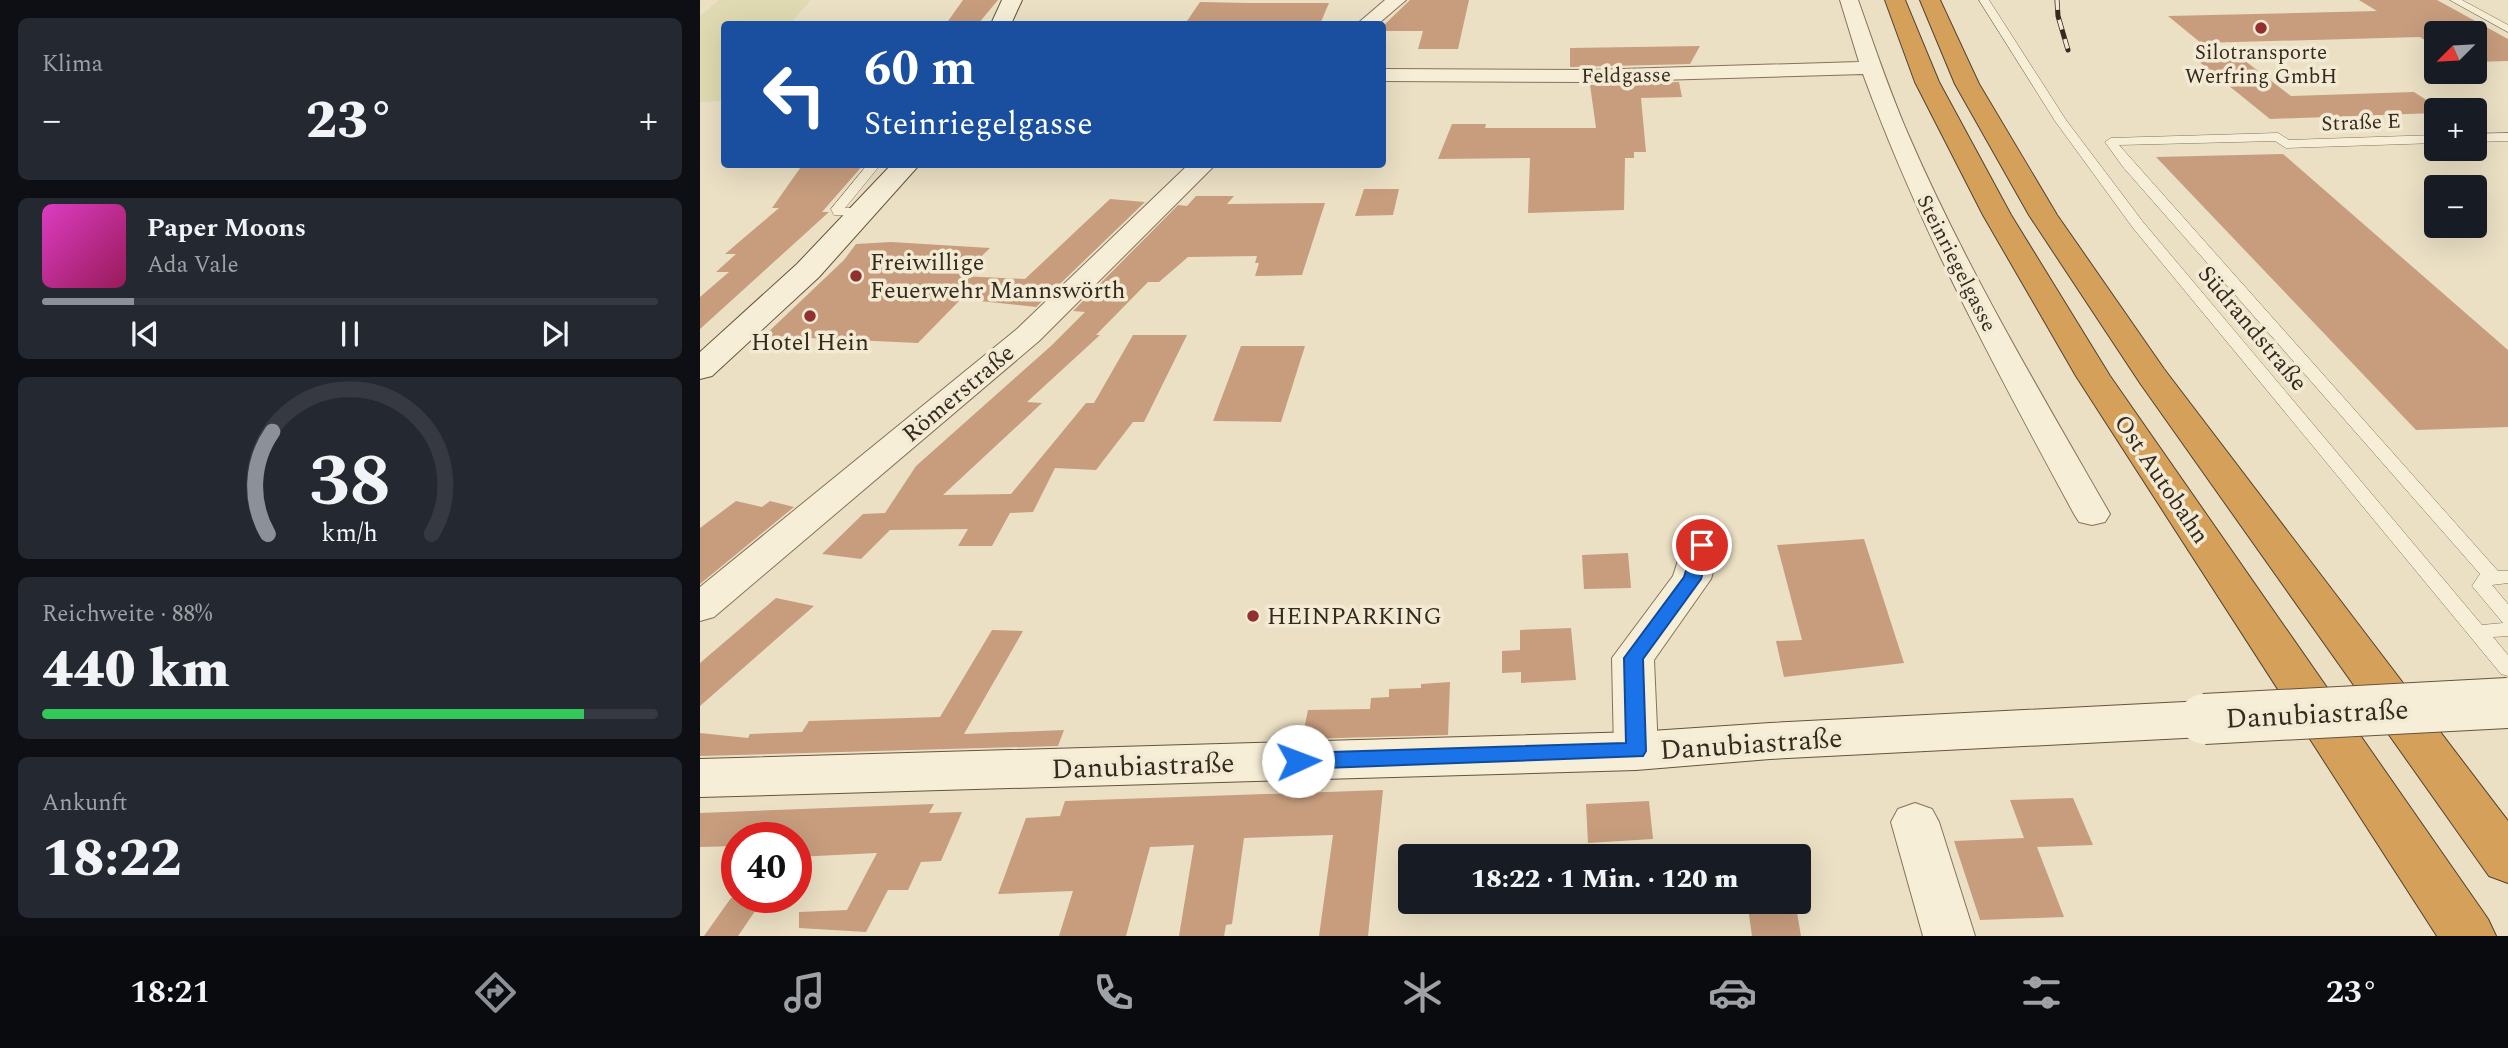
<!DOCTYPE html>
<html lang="de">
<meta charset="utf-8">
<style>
:root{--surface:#171b24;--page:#242831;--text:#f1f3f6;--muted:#9ea1a6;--line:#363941;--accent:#8c9099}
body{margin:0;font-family:Spectral,serif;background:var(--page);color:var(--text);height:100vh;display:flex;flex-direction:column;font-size:26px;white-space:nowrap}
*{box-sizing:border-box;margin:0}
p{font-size:23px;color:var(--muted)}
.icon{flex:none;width:38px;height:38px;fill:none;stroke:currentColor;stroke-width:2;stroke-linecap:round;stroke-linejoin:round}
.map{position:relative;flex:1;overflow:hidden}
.drawer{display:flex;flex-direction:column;gap:18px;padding:18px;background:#0d0f14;width:700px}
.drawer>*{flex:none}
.top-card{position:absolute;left:21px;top:21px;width:665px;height:147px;border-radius:7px;box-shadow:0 7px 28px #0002;background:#1a4fa0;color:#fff;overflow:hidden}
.needle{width:46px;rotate:246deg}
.controls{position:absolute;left:1724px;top:21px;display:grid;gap:14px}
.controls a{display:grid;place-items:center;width:63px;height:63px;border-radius:7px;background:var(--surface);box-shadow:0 7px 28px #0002;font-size:35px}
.speed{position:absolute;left:21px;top:822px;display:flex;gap:14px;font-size:35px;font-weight:700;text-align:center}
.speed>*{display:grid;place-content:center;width:91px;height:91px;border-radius:50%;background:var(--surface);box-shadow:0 7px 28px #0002;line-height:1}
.speed .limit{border:10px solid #d22;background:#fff;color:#111}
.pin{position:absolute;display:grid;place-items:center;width:60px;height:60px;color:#fff;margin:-30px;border:4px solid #fff;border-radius:50%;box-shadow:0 2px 7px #0007}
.me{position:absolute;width:77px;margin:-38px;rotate:88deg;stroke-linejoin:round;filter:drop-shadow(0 0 5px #0008)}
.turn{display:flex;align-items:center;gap:24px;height:147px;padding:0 28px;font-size:32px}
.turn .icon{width:91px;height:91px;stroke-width:2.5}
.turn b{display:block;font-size:49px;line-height:60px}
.big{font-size:52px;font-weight:800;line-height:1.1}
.drawer .widget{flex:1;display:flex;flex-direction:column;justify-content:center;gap:10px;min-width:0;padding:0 24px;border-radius:10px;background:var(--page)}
.drawer .dial{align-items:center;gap:0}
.dial svg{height:182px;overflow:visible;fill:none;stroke:var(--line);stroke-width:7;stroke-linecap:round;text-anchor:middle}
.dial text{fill:var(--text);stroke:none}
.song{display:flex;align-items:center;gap:21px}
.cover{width:84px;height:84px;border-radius:10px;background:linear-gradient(135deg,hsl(310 70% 55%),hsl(330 70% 35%))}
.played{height:7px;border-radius:4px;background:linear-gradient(90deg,var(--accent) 15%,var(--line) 15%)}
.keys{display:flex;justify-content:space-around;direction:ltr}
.heat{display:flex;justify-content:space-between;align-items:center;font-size:38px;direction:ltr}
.charge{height:10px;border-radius:5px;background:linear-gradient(90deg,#34c759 88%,var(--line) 0)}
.trip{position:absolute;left:698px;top:844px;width:413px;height:70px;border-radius:7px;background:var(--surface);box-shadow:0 7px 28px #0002;font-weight:800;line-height:70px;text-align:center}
.menu{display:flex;height:112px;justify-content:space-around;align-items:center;background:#090b0e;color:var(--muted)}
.menu .icon{width:49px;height:49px}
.menu .active{color:var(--accent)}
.menu b{font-size:32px;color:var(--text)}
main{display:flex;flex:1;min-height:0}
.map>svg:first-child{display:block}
.farmland{fill:#e0dab2}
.building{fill:#c79d7d}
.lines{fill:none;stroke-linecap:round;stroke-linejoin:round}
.lane-casing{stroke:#85725c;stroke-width:1}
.street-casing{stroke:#85725c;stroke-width:2}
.secondary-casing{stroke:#67533f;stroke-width:2}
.highway-casing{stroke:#534130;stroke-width:2}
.lane{fill:#f7eed7;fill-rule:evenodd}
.street{fill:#f7eed7;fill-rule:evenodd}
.secondary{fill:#f7eed7;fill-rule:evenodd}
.highway{fill:#d5a15a;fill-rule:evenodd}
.rail-casing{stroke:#362a1f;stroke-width:5}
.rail{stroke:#f3ead4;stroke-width:3.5;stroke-dasharray:10;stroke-linecap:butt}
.secondary-bridge-casing{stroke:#67533f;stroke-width:52;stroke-linecap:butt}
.secondary-bridge{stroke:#f7eed7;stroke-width:50}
.route{fill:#1a73e8;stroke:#114b97;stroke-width:2}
.poi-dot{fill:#903030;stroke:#f3ead4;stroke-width:2.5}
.labels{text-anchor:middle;stroke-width:7;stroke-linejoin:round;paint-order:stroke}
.far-poi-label{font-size:21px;fill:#362a1f;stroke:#f3ead4}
.far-street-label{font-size:21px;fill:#362a1f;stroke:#f3ead4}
.poi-label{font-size:24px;fill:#362a1f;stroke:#f3ead4;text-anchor:start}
.street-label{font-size:24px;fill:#362a1f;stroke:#f3ead4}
.near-street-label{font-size:28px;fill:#362a1f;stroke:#f3ead4}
</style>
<main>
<section class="drawer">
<div class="widget"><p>Klima</p>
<div class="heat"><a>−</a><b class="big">23°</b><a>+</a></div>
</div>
<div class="widget">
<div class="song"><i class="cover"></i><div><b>Paper Moons</b><p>Ada Vale</p></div></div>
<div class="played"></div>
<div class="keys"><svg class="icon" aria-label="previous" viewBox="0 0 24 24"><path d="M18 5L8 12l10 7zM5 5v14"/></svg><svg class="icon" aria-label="pause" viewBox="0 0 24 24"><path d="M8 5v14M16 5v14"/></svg><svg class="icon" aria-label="next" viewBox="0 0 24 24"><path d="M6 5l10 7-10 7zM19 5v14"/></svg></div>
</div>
<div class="widget dial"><svg viewBox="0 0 100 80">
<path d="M14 69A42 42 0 1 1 86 69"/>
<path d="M14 69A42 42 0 0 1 16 24" stroke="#8c9099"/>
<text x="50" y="56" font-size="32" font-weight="700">38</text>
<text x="50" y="72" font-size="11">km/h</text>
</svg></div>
<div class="widget"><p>Reichweite · 88%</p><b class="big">440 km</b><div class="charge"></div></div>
<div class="widget"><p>Ankunft</p><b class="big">18:22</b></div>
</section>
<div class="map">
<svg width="1808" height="936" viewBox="0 0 1808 936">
<rect width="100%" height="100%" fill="#ebe0c4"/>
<!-- farmland -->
<polygon class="farmland" points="19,0 111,0 90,24 24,24 24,101 0,102 0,16"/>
<!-- building -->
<g class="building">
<polygon points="263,0 298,0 278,24 246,24"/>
<polygon points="710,0 769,0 758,49 718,49 723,31 682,31 682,27"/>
<polygon points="1659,0 1737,0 1808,39 1808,61 1774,62 1774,33 1736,33 1736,47 1720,37 1501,43 1468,16 1677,11"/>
<polygon points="500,2 550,3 629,3 620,24 485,24"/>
<polygon points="1000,46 990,64 870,67 870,48"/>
<polygon points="1536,54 1591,96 1714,92 1742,110 1736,110 1736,113 1570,119 1492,56"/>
<polygon points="979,82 982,97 941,98 946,152 934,152 934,158 925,158 924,210 828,213 830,158 738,159 752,124 786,124 785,128 896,128 890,85"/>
<polygon points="1583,154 1808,350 1808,427 1716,430 1456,157"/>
<polygon points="103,164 164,164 122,212 129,212 0,329 0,297 29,272 16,272 36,254 25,254 79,208 72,208"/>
<polygon points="664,189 699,189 693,215 655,216"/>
<polygon points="496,196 534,196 527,204 625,203 602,275 555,276 559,263 555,263 557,256 488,257 459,282 448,282 396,335 400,335 327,402 342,403 243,495 311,494 386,403 394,403 433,335 487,335 444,422 433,422 396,470 355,468 333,512 310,513 292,546 258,546 268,529 190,530 161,559 122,554 163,514 185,513 216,466 351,346 385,312 373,311 478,205 487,206"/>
<polygon points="410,199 445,202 336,307 261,299 218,343 64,336 144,260 156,244 191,242 290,248 261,276 325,279"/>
<polygon points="541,346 605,346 581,422 513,421"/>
<polygon points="36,501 62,507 70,501 94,507 0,584 0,528"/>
<polygon points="1164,539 1204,663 1084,677 1076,641 1102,640 1077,545"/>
<polygon points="928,553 931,588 884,589 882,555"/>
<polygon points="76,598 114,606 0,706 0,663"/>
<polygon points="871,628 876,680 821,683 821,672 802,673 802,651 820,650 820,630"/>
<polygon points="292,630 323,631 264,734 364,730 358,746 0,756 0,733 48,738 50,734 102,732 109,721 240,717"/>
<polygon points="750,682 748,735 602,739 608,710 670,709 671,698 689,697 689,689 721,688 721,684"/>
<polygon points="683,790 668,936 619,936 633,835 544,838 532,924 526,925 524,936 479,936 494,845 450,847 426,936 359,936 373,891 298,894 326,818 360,816 365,801"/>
<polygon points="1373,798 1393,845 1337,847 1364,917 1280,920 1254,841 1324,838 1310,800"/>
<polygon points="949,801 953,839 888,843 886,804"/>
<polygon points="234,804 229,813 262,812 241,861 221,862 208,890 188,890 166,932 99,928 99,912 147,910 177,853 96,857 96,838 37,838 37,846 0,847 0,813"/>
<polygon points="31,898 64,898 38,936 4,936"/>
<polygon points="1047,901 1095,901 1101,936 1052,936"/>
</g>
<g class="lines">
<!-- lane casing -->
<g class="lane-casing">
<g id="lane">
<polygon points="1279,0 1289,0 1366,120 1443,222 1782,625 1803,623 1772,586 1780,574 1423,167 1405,142 1411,138 1578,133 1589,140 1736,135 1736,143 1586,148 1575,141 1419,145 1798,571 1808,571 1808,583 1792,585 1808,604 1808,636 1793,637 1808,655 1808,676 1801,674 1433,228 1355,121"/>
<polygon points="1750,0 1762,0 1808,25 1808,32"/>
<polygon points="1808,133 1808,141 1774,142 1774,134"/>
<polygon points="168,164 181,164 145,208 164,208 171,212 164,216 134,215 131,209"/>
</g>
</g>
<!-- street casing -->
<g class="street-casing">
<g id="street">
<polygon points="685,0 706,0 678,24 657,24"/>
<path d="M 1140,0 L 1158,0 C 1174,45 1189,90 1208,134 C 1265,266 1339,390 1410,514 L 1405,522 L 1392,525 L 1379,522 L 1374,514 C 1296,370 1219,228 1163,74 L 888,82 L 682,81 L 682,69 L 888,70 L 1159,62 Z"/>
<polygon points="489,164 516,164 339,341 14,617 0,621 0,587 317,329"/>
<polygon points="1002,533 1015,537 1021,545 1011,579 954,660 958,751 952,763 936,768 920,763 914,751 912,658 973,576 983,545 989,537"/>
<polygon points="1215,803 1232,809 1239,822 1275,936 1223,936 1191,822 1198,809"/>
</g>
</g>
<!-- secondary casing -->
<g class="secondary-casing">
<g id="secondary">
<polygon points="302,0 322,0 311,24 291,24"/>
<polygon points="192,164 220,164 119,277 12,376 0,379 0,352 97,264"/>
<polygon points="1504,701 1521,707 1528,719 1521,731 1504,737 1070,759 936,770 0,797 0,759 936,732 1070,723"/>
</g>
</g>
<!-- highway casing -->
<g class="highway-casing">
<g id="highway">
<polygon points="1185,0 1205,0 1239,82 1311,215 1410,376 1788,919 1796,936 1737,936 1376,376 1283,215 1215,82"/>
<polygon points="1220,0 1240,0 1279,84 1357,215 1464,369 1808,821 1808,883 1789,876 1440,383 1329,215 1255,84"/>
</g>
</g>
<!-- lane -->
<use href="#lane" class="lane"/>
<!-- street -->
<use href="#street" class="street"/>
<!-- secondary -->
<use href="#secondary" class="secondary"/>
<!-- highway -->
<use href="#highway" class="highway"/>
<!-- rail casing -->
<g class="rail-casing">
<polyline id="rail" points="1357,0 1358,16 1368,50"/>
</g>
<!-- rail -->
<use href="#rail" class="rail"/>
<!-- secondary-bridge casing -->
<g class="secondary-bridge-casing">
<polyline id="secondary-bridge" points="1504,719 1808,703"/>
</g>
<!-- secondary-bridge -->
<use href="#secondary-bridge" class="secondary-bridge"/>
</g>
<!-- route -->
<polygon class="route" points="1002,540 1011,545 1001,579 943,659 946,751 943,756 598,769 591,766 588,761 591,755 598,753 926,743 924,658 984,577 994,545"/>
<!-- markers -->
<g class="poi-dot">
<circle cx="1561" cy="28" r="7"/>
<circle cx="156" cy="276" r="7"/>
<circle cx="110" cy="316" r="7"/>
<circle cx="553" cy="616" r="7"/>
</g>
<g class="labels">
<!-- far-poi labels -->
<g class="far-poi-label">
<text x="1561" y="59">Silotransporte<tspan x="1561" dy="24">Werfring GmbH</tspan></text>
</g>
<!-- far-street labels -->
<g class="far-street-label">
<text transform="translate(926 75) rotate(-1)" y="7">Feldgasse</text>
<text transform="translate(1661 122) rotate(-2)" y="7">Straße E</text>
<text transform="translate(1257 263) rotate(63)" y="7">Steinriegelgasse</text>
</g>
<!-- poi labels -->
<g class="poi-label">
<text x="170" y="270">Freiwillige<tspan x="170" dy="28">Feuerwehr Mannswörth</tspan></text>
<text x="110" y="350" text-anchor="middle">Hotel Hein</text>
<text x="567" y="624">HEINPARKING</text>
</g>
<!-- street labels -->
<g class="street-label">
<text transform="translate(1553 328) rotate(50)" y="8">Südrandstraße</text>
<text transform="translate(258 393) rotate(-40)" y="8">Römerstraße</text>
<text transform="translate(1462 479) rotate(56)" y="8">Ost Autobahn</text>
</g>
<!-- near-street labels -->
<g class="near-street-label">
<text transform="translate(1617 713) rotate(-3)" y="10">Danubiastraße</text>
<text transform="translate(1051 743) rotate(-4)" y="10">Danubiastraße</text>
<text transform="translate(443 765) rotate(-2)" y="10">Danubiastraße</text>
</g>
</g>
</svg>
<div class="controls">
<a><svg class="needle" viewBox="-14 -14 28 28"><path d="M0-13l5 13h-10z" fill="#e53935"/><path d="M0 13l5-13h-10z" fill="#9ea1a6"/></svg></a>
<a>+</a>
<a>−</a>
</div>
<div class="speed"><div class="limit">40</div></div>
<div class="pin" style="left:1002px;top:545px;background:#d93025"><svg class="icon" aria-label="arrive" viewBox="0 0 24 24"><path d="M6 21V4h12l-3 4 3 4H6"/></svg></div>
<svg class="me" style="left:598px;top:761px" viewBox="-20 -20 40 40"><circle r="19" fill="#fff"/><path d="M0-13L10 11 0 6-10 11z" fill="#1a73e8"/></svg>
<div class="trip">18:22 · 1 Min. · 120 m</div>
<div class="top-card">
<div class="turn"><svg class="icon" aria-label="left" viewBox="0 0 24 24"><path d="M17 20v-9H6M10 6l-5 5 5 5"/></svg><div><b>60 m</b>Steinriegelgasse</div></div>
</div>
</div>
</main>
<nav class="menu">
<b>18:21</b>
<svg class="icon active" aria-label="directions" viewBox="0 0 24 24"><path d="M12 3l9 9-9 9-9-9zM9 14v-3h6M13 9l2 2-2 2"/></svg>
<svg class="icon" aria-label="music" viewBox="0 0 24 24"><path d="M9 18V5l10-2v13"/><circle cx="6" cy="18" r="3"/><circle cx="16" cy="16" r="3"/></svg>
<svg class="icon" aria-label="phone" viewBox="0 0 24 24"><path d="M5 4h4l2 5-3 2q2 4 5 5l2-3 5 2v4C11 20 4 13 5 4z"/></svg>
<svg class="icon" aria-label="climate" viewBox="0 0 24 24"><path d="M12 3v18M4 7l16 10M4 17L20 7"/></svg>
<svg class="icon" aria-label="car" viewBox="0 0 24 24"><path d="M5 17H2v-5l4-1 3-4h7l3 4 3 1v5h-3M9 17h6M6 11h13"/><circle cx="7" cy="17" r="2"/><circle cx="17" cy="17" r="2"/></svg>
<svg class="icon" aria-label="filters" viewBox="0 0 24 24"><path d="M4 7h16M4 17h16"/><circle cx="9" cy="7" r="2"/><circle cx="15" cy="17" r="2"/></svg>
<b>23°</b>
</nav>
